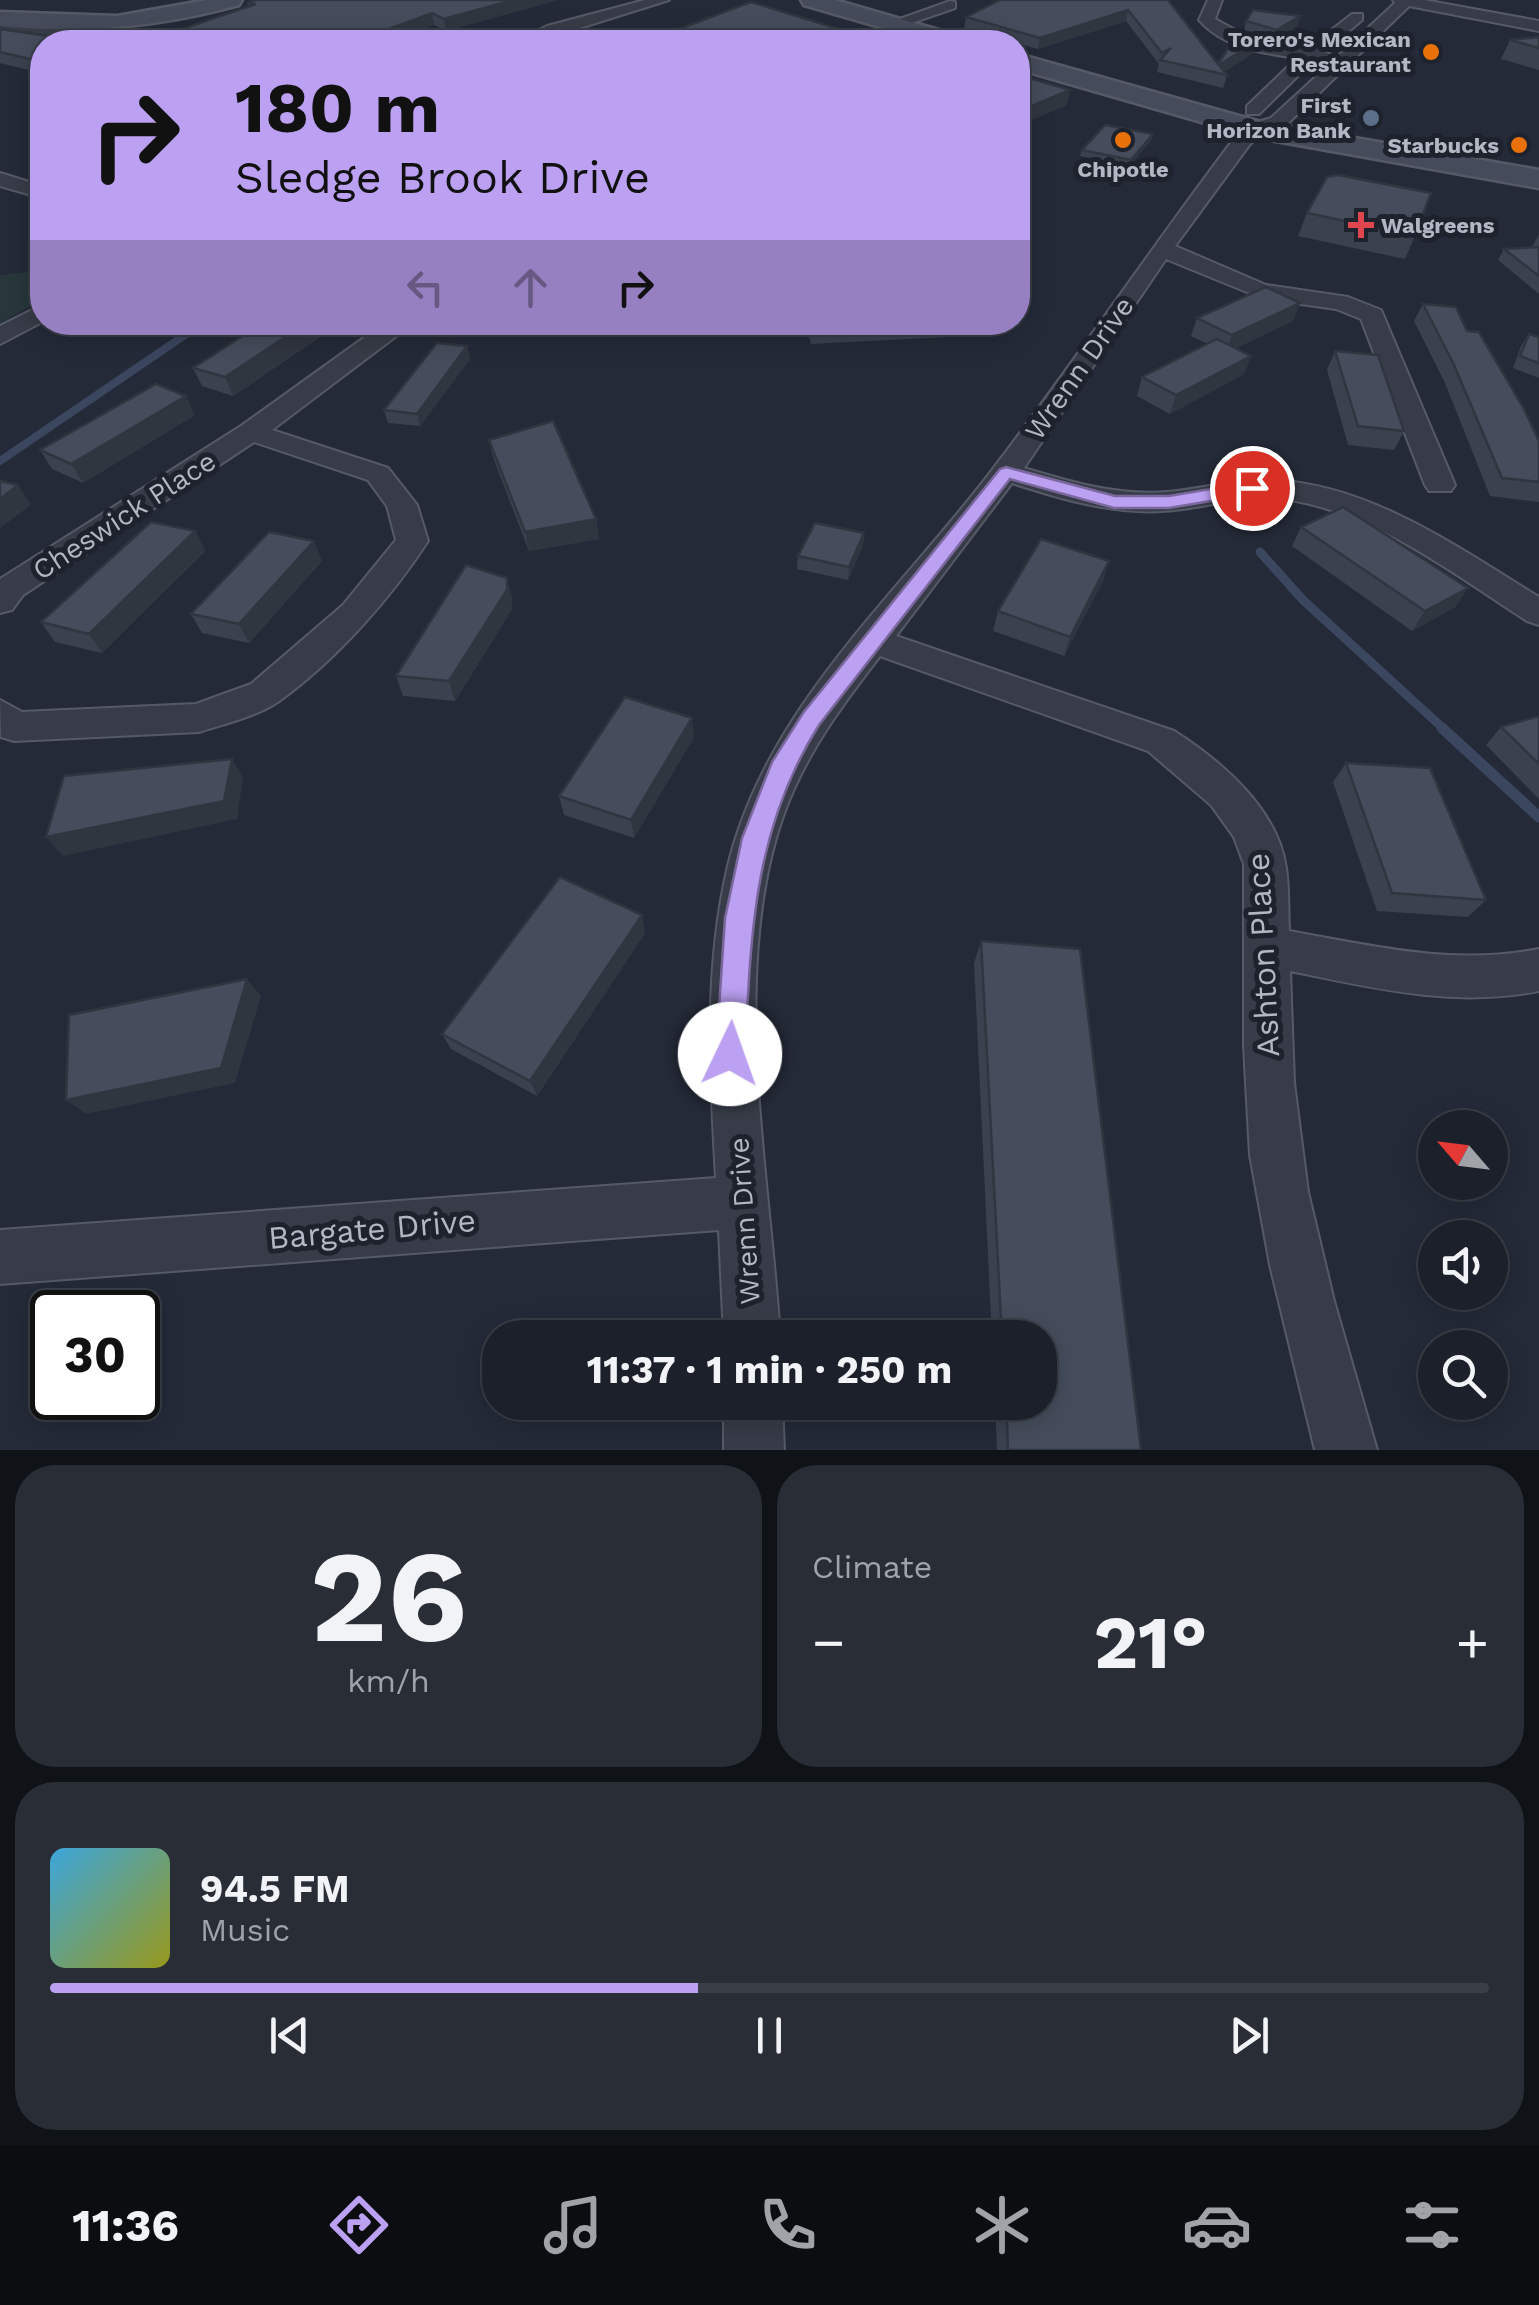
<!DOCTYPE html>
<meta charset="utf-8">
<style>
:root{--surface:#1b202a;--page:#282d36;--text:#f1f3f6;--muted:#a0a3a8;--line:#393e47;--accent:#bca0f2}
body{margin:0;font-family:"Work Sans",sans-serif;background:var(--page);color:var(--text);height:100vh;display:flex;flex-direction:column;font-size:38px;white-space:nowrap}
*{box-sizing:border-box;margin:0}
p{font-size:32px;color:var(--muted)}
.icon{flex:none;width:55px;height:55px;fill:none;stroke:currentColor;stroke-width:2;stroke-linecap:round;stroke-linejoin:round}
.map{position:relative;height:1450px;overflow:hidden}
.side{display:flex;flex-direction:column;gap:15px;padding:15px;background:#0f1217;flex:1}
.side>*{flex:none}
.top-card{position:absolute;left:30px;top:30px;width:1000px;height:305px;border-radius:40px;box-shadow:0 5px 25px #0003,0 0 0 2px var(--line);background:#bca0f2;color:#111;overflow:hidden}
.needle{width:65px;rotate:298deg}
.controls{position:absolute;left:1418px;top:1110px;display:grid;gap:20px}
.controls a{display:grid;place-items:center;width:90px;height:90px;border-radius:50%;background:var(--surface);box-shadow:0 5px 25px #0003,0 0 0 2px var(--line);font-size:50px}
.speed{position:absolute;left:30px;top:1290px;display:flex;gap:20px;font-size:50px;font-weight:700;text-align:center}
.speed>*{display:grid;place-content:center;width:130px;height:130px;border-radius:50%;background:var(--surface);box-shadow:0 5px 25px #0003,0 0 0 2px var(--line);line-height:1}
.speed .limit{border:5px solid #111;border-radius:15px;background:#fff;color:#111}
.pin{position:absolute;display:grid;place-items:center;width:85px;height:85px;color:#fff;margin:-42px;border:5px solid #fff;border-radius:50%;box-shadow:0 2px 10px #0007}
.me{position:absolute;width:110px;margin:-55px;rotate:3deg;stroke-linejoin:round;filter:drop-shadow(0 0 8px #0008)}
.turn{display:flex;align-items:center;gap:35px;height:210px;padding:0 40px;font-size:45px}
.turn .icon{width:130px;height:130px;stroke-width:2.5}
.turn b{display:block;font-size:70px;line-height:85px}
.lanes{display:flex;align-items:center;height:95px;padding:0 40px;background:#0003;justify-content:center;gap:50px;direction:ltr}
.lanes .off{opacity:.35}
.big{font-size:75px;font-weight:700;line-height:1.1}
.side .widget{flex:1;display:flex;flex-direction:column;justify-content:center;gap:15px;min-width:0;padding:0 35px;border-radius:40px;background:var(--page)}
.side .dial{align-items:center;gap:0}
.dial b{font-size:130px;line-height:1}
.song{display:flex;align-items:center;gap:30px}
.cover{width:120px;height:120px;border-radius:15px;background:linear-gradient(135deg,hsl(200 70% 55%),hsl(60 70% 35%))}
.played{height:10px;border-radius:5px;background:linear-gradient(90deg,var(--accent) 45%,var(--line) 45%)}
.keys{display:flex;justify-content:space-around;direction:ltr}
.heat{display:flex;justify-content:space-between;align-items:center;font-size:55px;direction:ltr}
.side .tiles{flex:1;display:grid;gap:15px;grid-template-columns:1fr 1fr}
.widget:last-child{grid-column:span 2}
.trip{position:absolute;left:482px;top:1320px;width:575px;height:100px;border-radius:40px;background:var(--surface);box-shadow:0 5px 25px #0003,0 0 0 2px var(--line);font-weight:700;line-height:100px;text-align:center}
.tabs{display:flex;height:160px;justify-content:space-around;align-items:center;background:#0b0d11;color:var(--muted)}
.tabs .icon{width:70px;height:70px}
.tabs .on{color:var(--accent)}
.tabs b{font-size:45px;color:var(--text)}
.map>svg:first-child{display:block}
.green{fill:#27373a}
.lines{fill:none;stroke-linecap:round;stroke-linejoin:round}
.stream-far2{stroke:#3b465f;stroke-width:8}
.stream-far1{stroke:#3b465f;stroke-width:9}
.stream{stroke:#3b465f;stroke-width:11}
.street-casing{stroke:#555a66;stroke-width:4}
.secondary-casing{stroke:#555a66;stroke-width:5}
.street{fill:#373c48;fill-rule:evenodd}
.secondary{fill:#464b5b;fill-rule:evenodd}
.wall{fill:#3b424f}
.shaded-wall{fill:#303640}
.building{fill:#454d5c;stroke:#303640;stroke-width:2.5}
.route{fill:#bca0f2;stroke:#7a689d;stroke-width:2.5}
.food-dot{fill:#e8710a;stroke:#1d222d;stroke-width:4}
.service-dot{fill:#5c6f8a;stroke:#1d222d;stroke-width:4}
.health-dot{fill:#e0444e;stroke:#1d222d;stroke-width:4}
.labels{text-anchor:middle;stroke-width:10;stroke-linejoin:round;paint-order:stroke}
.far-poi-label{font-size:22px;font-weight:bold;fill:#b2b7c4;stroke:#1d222d;text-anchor:end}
.street-label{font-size:28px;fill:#b2b7c4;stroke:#1d222d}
.near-street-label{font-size:32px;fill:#b2b7c4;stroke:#1d222d}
</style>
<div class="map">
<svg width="1539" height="1450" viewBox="0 0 1539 1450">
<rect width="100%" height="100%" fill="#242a38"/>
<!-- green -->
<polygon class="green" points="42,271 42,299 0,323 0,275"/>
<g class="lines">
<!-- stream-far2 -->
<polyline class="stream-far2" points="0,461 204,322"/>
<!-- stream-far1 -->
<polyline class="stream-far1" points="1260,552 1303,600 1445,730"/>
<!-- stream -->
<polyline class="stream" points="1442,728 1539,817"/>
<!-- street casing -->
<g class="street-casing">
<g id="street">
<polygon points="645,0 669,0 535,42 515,42 547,26"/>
<path d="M 1208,0 L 1222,0 L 1215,19 L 1253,40 L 1307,49 L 1352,14 L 1362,14 L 1362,20 L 1324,52 L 1337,57 L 1395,3 L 1393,0 L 1424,0 L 1539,21 L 1539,31 L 1409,6 L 1285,126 L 1261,133 L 1250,144 L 1175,246 L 1266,285 L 1348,297 L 1381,310 L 1455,485 L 1451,491 L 1429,491 L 1425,485 L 1361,319 L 1336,309 L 1264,299 L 1166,259 L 1024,468 C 1071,482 1117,496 1167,492 C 1203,489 1238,478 1274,480 C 1373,486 1457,547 1539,597 L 1539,625 L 1527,621 C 1452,573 1374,511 1283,499 C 1242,494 1203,509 1162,511 C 1111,514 1061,499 1012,483 L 896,636 L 1174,731 C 1221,761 1278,809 1286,868 C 1289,888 1288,910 1289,931 C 1373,946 1453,966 1539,949 L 1539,991 C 1453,1008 1374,988 1290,971 L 1294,1083 L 1308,1192 L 1334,1301 L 1377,1450 L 1315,1450 L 1270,1265 L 1250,1155 L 1244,1046 L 1244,864 L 1234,837 L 1211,805 L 1148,751 L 880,656 C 847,699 816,740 794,789 C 723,946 770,1171 780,1338 L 724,1338 L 719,1230 L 0,1284 L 0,1230 L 716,1178 C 710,1075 704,971 727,870 C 764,708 900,593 996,465 C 1078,357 1154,244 1236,136 L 1247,125 L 1271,118 L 1333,61 L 1314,60 L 1259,114 L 1247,114 L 1247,106 L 1297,58 C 1262,53 1224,48 1199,20 Z"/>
<polygon points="950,1 955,2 955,8 894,29 886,24"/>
<polygon points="0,26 108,29 158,42 0,36"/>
<polygon points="0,173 42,186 42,198 0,186"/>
<polygon points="42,305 42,322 0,344 0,326"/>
<path d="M 386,322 L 415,322 L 272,430 L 388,468 L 417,505 L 428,541 C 391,598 335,661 279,701 C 258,716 224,724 199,732 L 14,741 L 1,737 L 0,700 L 22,712 L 196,704 L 251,684 L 343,605 L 396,540 L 387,506 L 368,480 L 254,442 L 23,595 L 12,610 L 0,613 L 0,579 L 241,426 Z"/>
<polygon points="724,1402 782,1402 784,1450 724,1450"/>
</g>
</g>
<!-- secondary casing -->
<g class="secondary-casing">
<g id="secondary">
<path d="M 207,0 L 242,0 L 239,5 C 159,27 82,34 0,26 L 0,12 L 117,16 Z"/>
<polygon points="801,0 835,0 963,37 967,42 932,42 804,5"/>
<polygon points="1018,54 1257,121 1539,170 1539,188 1254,137 1018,69"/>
</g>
</g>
<!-- street -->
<use href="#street" class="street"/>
<!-- secondary -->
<use href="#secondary" class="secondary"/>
</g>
<!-- wall -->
<g class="wall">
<polygon points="255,0 557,0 446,31 434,25 390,42 42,42 42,73 0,63 0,29 48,36 144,42 248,7 247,3"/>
<polygon points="1168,0 1218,64 1256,42 1252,54 1224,72 1227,75 1223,88 1157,72 1159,64 1126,21 1038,49 964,29 966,17"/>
<polygon points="1300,16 1297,26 1274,40 1244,30 1246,21"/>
<polygon points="859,35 859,42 660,42 660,36"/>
<polygon points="1539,37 1539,70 1501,59 1510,40"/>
<polygon points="1018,85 1067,105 1024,123 1018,121"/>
<polygon points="1152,139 1130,165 1080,156 1082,150"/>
<polygon points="1307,213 1415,236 1405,259 1298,236"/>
<polygon points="1539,234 1539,294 1498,260 1504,249 1532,247"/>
<polygon points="1300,303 1293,321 1236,348 1251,356 1244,374 1170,414 1137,396 1142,377 1208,344 1191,336 1197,318"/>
<polygon points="1423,304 1467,331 1539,441 1539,502 1490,496 1445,383 1414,321"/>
<polygon points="264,322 319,322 323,335 233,396 202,386 193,368"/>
<polygon points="806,322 991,322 989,335 811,344"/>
<polygon points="1529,334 1539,337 1539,378 1513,368 1521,346"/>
<polygon points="467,346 470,359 420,426 388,423 384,410"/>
<polygon points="1335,351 1404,431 1394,450 1348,445 1327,370"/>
<polygon points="195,415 83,483 52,469 40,450"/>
<polygon points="489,440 596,519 599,539 529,551 494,460"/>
<polygon points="1301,527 1468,588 1455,607 1412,631 1292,546"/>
<polygon points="195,531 205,551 102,653 55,642 41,622"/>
<polygon points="864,533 863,546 848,580 797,569 798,556"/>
<polygon points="322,561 249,643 202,633 191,614"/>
<polygon points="1109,561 1103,581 1064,656 993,631 998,611"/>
<polygon points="512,597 512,609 455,701 403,696 396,676"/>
<polygon points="1539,716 1539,799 1486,745 1501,727"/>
<polygon points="694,737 634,838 564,815 559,796"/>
<polygon points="1346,763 1486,900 1468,917 1377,911 1333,782"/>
<polygon points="642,915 645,933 537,1096 451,1049 442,1034"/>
<polygon points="981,941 1141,1450 997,1450 995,1402 1040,1402 1040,1338 992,1338 974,963"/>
</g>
<!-- shaded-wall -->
<g class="shaded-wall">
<polygon points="513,0 557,0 446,31 444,19"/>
<polygon points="1128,10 1126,21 1038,49 1040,38"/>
<polygon points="432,13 434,25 390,42 354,42"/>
<polygon points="1300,16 1297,26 1274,40 1277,30"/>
<polygon points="859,35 859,42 839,42"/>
<polygon points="1256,42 1252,54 1221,74 1219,65"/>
<polygon points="1070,90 1067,105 1024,123 1027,108"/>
<polygon points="1153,134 1152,139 1130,165 1131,160"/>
<polygon points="1300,303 1293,321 1226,353 1232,335"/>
<polygon points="308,322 319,322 323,335 233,396 225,377"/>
<polygon points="467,346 470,359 420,426 417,414"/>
<polygon points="1251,356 1244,374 1170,414 1176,395"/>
<polygon points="186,396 195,415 83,483 71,464"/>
<polygon points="18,485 31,505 0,528 0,499"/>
<polygon points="596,519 599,539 529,551 525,532"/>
<polygon points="195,531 205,551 102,653 89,634"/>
<polygon points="864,533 863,546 848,580 849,567"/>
<polygon points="314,541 322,561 249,643 239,624"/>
<polygon points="1109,561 1103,581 1064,656 1070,637"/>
<polygon points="507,578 512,597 512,609 455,701 449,681"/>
<polygon points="1468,588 1455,607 1412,631 1425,611"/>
<polygon points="692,718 694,737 634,838 631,820"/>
<polygon points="232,759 243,777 237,819 63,856 46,837"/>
<polygon points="642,915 645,933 537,1096 530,1081"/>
<polygon points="247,979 261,996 235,1083 86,1114 66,1100"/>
</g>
<!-- building -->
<g class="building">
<polygon points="255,0 513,0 444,19 432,13 354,42 42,42 42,62 0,52 0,29 48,36 66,30 93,31 144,42 256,4 247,3"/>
<polygon points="1000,0 1168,0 1218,64 1236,36 1256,42 1219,65 1227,75 1160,60 1171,48 1162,53 1128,10 1040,38 966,17"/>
<polygon points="751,2 859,35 839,42 685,42 660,36"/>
<polygon points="1253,10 1300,16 1277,30 1246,21"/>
<polygon points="1539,37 1539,48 1510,40"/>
<polygon points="1033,79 1070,90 1027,108 1018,105 1018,85"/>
<polygon points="1105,125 1153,134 1131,160 1082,150"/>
<polygon points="1338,175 1431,193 1415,236 1307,213 1327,177"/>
<polygon points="1539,247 1539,276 1504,249"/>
<polygon points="1266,287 1300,303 1232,335 1197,318"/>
<polygon points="1423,304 1456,307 1467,331 1479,332 1524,409 1539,441 1539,482 1502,478 1454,365"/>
<polygon points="264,322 308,322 225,377 193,368"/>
<polygon points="1529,334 1539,337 1539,363 1520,356"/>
<polygon points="1217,339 1251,356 1176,395 1142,377"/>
<polygon points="437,343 467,346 417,414 384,410"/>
<polygon points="1335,351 1378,355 1404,431 1358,426"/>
<polygon points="156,384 186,396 71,464 40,450"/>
<polygon points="553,421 596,519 525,532 489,440"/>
<polygon points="0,481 18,485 0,499"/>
<polygon points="1343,507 1468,588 1425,611 1301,527"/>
<polygon points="151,522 195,531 89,634 41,622"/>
<polygon points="815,523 864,533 849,567 798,556"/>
<polygon points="269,532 314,541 239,624 191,614"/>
<polygon points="1041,539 1109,561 1070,637 998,611"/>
<polygon points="466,565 507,578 507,590 449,681 396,676"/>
<polygon points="625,697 692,718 631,820 559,796"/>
<polygon points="1539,716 1539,764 1501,727"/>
<polygon points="232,759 224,801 46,837 64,776"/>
<polygon points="1346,763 1430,768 1486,900 1392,893"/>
<polygon points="560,877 642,915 530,1081 442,1034"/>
<polygon points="981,941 1080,949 1141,1450 1008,1450 1006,1402 1040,1402 1040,1338 1002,1338"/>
<polygon points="247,979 221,1068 66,1100 69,1015"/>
</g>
<!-- route -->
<path class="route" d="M 1006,467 L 1115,496 L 1169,496 L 1252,482 L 1261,488 L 1252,494 L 1169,508 L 1114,508 L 1010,479 L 819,725 C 753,830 751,934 745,1054 L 741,1064 L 730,1068 L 720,1064 L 716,1054 L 725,918 L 742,838 L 772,762 L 803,713 L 1000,469 Z"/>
<!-- markers -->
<g class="food-dot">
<circle cx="1431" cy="52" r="10"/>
<circle cx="1123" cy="140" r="10"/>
<circle cx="1519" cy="145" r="10"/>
</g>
<circle class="service-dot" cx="1371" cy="118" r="10"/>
<path class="health-dot" d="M1356 210h10v10h10v10h-10v10h-10v-10h-10v-10h10z"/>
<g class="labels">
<!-- far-poi labels -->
<g class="far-poi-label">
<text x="1411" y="47">Torero's Mexican<tspan x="1411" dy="25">Restaurant</tspan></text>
<text x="1351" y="113">First<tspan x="1351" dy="25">Horizon Bank</tspan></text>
<text x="1499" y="153">Starbucks</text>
<text x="1123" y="177" text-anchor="middle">Chipotle</text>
<text x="1381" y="233" text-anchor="start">Walgreens</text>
</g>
<!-- street labels -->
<g class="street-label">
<text transform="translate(1079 368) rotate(-55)" y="10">Wrenn Drive</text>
<text transform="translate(124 515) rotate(-33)" y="10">Cheswick Place</text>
<text transform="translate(744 1221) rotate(-94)" y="10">Wrenn Drive</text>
</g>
<!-- near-street labels -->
<g class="near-street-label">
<text transform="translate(1263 955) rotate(-93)" y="11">Ashton Place</text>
<text transform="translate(372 1229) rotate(-5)" y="11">Bargate Drive</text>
</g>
</g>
</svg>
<div class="controls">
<a><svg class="needle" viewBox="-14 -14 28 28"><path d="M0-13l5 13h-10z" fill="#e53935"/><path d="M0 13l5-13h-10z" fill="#a0a3a8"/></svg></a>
<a><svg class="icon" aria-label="sound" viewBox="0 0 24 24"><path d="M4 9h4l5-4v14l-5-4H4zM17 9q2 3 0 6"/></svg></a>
<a><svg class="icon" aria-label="search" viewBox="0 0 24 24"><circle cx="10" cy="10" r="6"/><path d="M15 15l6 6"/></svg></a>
</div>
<div class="speed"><div class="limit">30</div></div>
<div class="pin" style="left:1252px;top:488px;background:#d93025"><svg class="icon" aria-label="arrive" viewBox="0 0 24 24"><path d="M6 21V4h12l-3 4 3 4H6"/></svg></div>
<svg class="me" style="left:730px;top:1054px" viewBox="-20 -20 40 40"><circle r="19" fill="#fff"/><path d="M0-13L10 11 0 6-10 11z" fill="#bca0f2"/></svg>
<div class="trip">11:37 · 1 min · 250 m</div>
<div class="top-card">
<div class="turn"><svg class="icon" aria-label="right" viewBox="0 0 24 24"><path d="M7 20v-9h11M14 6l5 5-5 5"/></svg><div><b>180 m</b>Sledge Brook Drive</div></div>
<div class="lanes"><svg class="icon off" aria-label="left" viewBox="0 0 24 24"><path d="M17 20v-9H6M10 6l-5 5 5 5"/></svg><svg class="icon off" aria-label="ahead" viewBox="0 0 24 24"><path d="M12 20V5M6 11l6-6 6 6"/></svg><svg class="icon" aria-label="right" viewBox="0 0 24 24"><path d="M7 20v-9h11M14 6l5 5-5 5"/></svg></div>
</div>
</div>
<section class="side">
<div class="tiles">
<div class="widget dial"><b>26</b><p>km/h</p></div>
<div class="widget"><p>Climate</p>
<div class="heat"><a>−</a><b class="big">21°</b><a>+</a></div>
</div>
<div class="widget">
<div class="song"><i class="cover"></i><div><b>94.5 FM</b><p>Music</p></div></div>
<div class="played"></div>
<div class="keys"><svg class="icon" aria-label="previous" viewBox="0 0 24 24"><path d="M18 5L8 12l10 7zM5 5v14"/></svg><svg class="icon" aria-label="pause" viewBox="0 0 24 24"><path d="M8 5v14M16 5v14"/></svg><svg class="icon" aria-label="next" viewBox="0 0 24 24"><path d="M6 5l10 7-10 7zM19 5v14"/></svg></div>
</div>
</div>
</section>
<nav class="tabs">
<b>11:36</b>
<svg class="icon on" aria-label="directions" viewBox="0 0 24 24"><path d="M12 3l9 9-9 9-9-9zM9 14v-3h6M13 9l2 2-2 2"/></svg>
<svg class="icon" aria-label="music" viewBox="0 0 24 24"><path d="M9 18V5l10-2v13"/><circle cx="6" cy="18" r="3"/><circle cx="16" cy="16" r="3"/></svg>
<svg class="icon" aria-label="phone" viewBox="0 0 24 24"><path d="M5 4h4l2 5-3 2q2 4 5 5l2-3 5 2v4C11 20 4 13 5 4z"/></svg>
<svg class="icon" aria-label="climate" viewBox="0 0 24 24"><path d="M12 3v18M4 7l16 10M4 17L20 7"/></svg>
<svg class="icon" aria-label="car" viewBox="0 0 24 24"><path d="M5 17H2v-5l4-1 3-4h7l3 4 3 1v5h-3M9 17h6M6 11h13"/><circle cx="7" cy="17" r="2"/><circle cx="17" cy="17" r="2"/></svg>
<svg class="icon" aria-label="filters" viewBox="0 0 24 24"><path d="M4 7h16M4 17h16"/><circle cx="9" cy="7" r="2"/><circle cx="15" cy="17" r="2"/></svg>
</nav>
